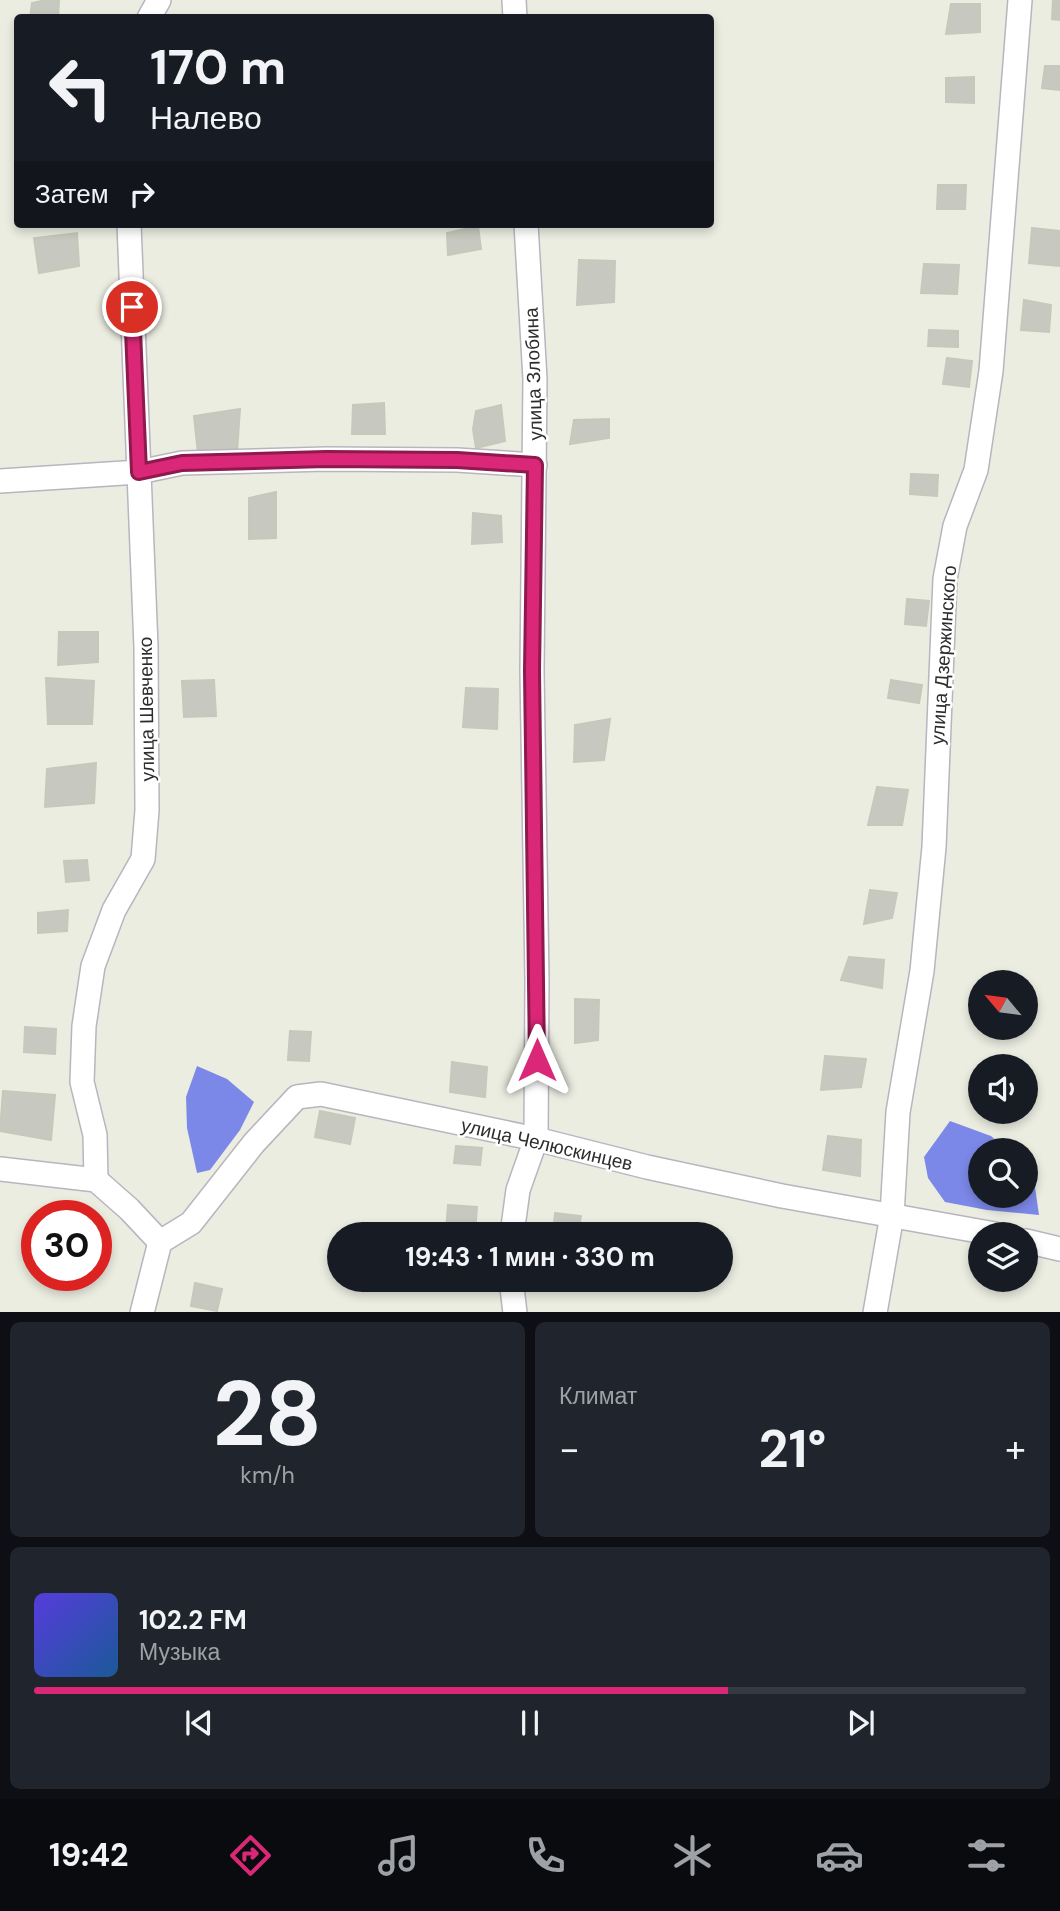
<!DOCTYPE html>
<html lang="ru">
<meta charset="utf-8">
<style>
:root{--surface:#171b24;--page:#20242c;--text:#f1f3f6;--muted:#9ea1a6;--line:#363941;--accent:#db2777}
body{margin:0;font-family:"DM Sans",sans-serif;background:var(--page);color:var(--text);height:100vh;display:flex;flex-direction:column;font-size:26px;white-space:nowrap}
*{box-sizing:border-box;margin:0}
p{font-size:23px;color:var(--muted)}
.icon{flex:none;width:38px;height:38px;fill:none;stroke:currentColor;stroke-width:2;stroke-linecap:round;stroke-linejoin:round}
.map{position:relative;height:1312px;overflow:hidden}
.side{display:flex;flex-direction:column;gap:10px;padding:10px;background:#0d0f14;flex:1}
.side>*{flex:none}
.top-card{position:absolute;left:14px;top:14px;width:700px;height:214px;border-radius:7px;box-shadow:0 4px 10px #0003;background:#171b24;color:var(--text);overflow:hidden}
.needle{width:46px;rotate:299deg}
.fabs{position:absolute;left:968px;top:970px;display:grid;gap:14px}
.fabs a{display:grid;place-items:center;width:70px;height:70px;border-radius:50%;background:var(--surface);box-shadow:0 4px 10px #0003;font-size:35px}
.speed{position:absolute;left:21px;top:1200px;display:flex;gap:14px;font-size:35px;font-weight:700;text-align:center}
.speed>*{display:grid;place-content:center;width:91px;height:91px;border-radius:50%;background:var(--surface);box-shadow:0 4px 10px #0003;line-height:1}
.speed .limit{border:10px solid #d22;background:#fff;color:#111}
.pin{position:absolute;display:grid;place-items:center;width:60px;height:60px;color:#fff;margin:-30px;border:4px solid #fff;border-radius:50%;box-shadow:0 2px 7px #0007}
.me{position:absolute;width:77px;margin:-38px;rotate:0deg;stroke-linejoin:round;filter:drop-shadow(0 0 5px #0008)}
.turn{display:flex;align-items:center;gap:24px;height:147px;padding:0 21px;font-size:32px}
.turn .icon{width:91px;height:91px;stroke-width:2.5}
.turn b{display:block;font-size:49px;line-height:60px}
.then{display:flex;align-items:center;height:66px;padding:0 21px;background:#0003;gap:14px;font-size:26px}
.big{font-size:52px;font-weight:700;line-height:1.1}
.side .tile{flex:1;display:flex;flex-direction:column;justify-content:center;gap:10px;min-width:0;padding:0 24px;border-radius:10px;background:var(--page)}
.side .dial{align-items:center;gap:0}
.dial b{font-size:91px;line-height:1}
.song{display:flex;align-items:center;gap:21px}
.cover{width:84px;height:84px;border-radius:10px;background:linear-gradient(135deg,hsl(250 70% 55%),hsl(210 70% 35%))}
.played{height:7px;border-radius:4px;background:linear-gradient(90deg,var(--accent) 70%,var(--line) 70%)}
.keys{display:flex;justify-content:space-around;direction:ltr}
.heat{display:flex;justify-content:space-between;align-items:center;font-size:38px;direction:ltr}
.side .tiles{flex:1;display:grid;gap:10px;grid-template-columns:1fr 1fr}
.tile:last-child{grid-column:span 2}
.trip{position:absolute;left:327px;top:1222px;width:406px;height:70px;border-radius:35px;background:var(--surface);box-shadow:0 4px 10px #0003;font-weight:700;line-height:70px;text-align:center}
.menu{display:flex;height:112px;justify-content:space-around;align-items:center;background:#090b0e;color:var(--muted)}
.menu .icon{width:49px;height:49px}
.menu .current{color:var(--accent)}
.menu b{font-size:32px;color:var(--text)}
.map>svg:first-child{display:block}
.water{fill:#7c88e7}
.building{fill:#c7c9c0;stroke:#c5c9ba;stroke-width:2}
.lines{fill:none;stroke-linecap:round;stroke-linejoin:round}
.street-casing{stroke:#b9b4bf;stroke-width:26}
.street{stroke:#fff;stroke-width:23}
.route-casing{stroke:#8e194d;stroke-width:18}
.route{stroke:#db2777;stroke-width:12}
.labels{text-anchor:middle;stroke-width:5;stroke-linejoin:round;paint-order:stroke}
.street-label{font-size:19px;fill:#2d2d2d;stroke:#fff}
</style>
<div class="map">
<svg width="1060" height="1313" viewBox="0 0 1060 1313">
<rect width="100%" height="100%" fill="#ebede1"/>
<!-- water -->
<g class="water">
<polygon points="197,1066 227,1079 254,1102 240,1130 210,1170 197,1173 187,1128 186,1097"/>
<polygon points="950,1121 991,1136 1007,1150 980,1150 980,1195 1026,1195 1026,1166 1033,1173 1039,1215 987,1210 945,1202 928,1178 924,1157"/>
</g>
<!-- building -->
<g class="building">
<polygon points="46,0 59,0 58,18 30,18 32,3"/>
<polygon points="1053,0 1060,0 1060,20 1052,19"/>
<polygon points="951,4 980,4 980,32 946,34"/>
<polygon points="1045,66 1060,66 1060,90 1042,88"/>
<polygon points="974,77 974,103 946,102 946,78"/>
<polygon points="938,185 966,185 965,209 937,209"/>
<polygon points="478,226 481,249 448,255 447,233"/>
<polygon points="1032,228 1060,231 1060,266 1029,263"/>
<polygon points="77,233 79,266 39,273 34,238"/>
<polygon points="579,260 615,261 614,302 577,305"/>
<polygon points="924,264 959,265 957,294 921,293"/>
<polygon points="1024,300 1051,305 1049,332 1021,330"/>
<polygon points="929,330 958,331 958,347 928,346"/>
<polygon points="947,358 972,361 969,387 943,384"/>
<polygon points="384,403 385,434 352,434 353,405"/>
<polygon points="501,405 505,441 476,448 473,429 476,411"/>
<polygon points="240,409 237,452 198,454 194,416"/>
<polygon points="609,419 609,438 570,444 574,420"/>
<polygon points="911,474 938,475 937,496 910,494"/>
<polygon points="276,492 276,538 249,539 249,498"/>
<polygon points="473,513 501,516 502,542 472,544"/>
<polygon points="907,599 929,601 926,626 905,624"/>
<polygon points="59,632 98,632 98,662 58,665"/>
<polygon points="46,678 94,681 92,724 48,724"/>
<polygon points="214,680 216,716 184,717 182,681"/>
<polygon points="891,680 922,685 919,703 888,698"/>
<polygon points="466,688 498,689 497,729 463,727"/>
<polygon points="610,719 604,760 574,762 575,725"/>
<polygon points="96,763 94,803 45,807 47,769"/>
<polygon points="877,787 908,790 902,825 868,825"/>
<polygon points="87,860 89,880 66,882 64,861"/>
<polygon points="870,890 897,893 892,918 864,924"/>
<polygon points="68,910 67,931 38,933 38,913"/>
<polygon points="849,957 884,960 882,988 841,980"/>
<polygon points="575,999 599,1000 598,1040 575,1043"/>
<polygon points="25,1027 56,1029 55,1054 24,1052"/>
<polygon points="290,1031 311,1032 309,1061 288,1060"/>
<polygon points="825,1056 866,1059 861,1087 821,1090"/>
<polygon points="452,1062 487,1067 485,1097 450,1092"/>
<polygon points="3,1091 55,1095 51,1140 0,1131"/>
<polygon points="320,1111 355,1118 350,1144 315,1137"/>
<polygon points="828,1136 861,1140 860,1176 823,1170"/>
<polygon points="456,1146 482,1148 480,1165 454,1163"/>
<polygon points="448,1205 477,1207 475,1233 446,1231"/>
<polygon points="555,1213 581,1216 578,1234 553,1234"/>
<polygon points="195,1283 222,1289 217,1311 191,1306"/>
</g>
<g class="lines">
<!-- street casing -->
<g class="street-casing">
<g id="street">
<polyline points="514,0 515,18"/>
<polyline points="149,18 159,0"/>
<polyline points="0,481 139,472 182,463 326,459 457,460 535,465"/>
<polyline points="0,1169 96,1180 129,1209 160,1242"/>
<polyline points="96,1180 95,1135 82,1082 84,1026 93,966 114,910 143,859 147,810 146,647 129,224"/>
<polyline points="512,1234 518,1190 536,1139 537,980 532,671 535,379 526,224"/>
<polyline points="1026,1241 1060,1249"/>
<polyline points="160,1242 191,1223 254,1143 297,1097 321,1094 536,1139 647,1167 782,1196 995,1234"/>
<polyline points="511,1279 515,1313"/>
<polyline points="142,1313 160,1242"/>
<polyline points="875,1313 892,1215 898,1112 922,971 934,847 945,579 955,526 976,470 991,371 1020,0"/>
</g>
</g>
<!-- street -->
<use href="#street" class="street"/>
</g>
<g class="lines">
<!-- route casing -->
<g class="route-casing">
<polyline id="route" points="132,307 139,472 182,463 326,459 457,460 535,465 532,671 537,1060"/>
</g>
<!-- route -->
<use href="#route" class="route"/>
</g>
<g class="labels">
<!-- street labels -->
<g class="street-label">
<text transform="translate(533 374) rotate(-92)" y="7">улица Злобина</text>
<text transform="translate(943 655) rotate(-86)" y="7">улица Дзержинского</text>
<text transform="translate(146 709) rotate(-91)" y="7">улица Шевченко</text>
<text transform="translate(547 1144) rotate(13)" y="7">улица Челюскинцев</text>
</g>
</g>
</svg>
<div class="fabs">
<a><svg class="needle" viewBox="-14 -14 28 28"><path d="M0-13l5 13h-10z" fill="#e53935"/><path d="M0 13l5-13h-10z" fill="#9ea1a6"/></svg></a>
<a><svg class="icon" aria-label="sound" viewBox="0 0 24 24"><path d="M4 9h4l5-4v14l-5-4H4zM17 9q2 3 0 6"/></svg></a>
<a><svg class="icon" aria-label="search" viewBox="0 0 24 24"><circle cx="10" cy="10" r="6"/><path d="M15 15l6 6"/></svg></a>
<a><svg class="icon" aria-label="layers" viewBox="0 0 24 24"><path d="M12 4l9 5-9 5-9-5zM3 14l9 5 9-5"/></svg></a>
</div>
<div class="speed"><div class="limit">30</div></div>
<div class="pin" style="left:132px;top:307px;background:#d93025"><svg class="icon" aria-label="arrive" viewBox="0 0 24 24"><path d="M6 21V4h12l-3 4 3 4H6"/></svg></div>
<svg class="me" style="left:537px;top:1060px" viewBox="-20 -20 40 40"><path d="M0-17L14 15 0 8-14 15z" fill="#db2777" stroke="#fff" stroke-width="4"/></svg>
<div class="trip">19:43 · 1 мин · 330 m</div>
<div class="top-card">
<div class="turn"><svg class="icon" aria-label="left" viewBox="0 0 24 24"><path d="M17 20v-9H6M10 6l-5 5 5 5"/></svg><div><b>170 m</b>Налево</div></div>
<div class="then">Затем<svg class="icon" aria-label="right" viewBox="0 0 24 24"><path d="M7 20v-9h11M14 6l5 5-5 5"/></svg></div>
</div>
</div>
<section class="side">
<div class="tiles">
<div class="tile dial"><b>28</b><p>km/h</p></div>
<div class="tile"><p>Климат</p>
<div class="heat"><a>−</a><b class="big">21°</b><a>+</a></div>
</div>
<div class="tile">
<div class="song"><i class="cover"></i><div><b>102.2 FM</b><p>Музыка</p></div></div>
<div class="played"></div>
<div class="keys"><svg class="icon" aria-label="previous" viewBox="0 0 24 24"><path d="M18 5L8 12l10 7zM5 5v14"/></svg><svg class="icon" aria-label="pause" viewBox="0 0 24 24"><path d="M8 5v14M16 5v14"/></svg><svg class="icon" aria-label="next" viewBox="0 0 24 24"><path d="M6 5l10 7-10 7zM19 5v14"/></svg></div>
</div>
</div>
</section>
<nav class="menu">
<b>19:42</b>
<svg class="icon current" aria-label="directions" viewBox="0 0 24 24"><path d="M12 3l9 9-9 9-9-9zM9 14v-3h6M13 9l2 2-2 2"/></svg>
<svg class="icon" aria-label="music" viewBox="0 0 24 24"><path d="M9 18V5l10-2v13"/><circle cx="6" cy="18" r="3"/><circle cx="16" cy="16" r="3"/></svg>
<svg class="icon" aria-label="phone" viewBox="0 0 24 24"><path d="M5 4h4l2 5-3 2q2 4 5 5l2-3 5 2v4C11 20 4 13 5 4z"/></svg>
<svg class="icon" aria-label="climate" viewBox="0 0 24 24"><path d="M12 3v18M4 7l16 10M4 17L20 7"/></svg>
<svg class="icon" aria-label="car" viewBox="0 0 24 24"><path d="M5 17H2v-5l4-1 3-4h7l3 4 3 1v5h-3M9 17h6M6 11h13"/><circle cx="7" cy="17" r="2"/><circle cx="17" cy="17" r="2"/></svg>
<svg class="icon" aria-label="filters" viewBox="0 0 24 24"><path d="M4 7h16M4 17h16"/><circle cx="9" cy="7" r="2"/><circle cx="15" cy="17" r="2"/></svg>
</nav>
